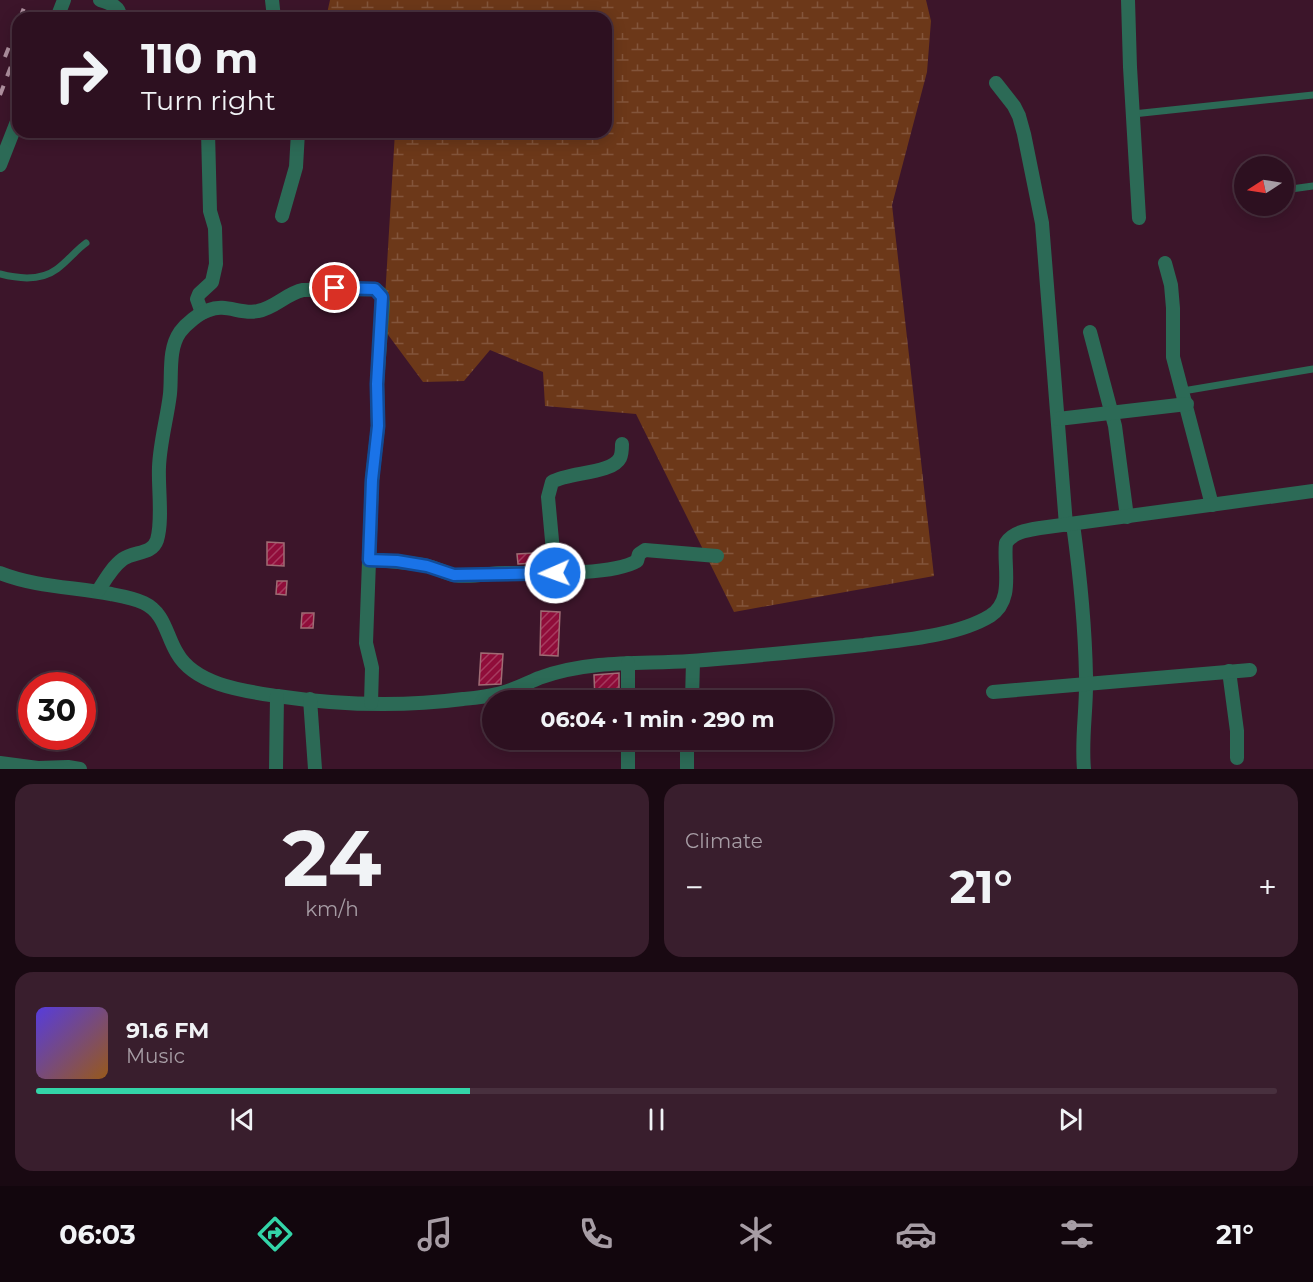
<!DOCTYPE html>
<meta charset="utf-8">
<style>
:root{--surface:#2d1020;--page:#391e2d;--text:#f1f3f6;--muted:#a79da5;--line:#48303e;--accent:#33d4a8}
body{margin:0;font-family:Montserrat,sans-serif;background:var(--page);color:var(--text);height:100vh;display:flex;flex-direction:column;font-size:22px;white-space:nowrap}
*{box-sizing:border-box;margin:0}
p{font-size:20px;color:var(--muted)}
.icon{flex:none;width:33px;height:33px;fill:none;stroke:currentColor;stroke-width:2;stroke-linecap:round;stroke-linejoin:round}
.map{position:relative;height:769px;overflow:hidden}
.sheet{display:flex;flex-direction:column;gap:15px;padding:15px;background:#190912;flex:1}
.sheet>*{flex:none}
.top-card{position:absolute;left:12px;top:12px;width:600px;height:126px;border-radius:18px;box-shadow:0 3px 15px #0003,0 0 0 2px var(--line);background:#2d1020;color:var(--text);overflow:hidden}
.needle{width:39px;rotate:258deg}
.tools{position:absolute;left:1234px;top:156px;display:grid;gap:12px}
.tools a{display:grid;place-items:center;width:60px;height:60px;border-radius:50%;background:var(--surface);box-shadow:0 3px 15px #0003,0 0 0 2px var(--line);font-size:30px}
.speed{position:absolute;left:18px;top:672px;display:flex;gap:12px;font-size:30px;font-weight:700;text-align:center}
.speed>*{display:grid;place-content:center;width:78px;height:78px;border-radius:50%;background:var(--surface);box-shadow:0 3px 15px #0003,0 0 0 2px var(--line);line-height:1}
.speed .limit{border:9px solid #d22;background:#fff;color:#111}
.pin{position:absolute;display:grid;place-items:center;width:51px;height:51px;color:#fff;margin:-26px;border:3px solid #fff;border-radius:50%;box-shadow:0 2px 6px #0007}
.me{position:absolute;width:66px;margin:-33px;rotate:268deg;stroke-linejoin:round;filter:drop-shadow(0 0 4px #0008)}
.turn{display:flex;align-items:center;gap:21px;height:126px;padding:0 30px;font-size:27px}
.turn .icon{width:78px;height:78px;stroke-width:2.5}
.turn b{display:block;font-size:42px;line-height:51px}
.big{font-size:45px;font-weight:700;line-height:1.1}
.sheet .tile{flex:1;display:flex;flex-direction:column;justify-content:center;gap:9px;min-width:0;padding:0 21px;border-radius:18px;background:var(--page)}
.sheet .dial{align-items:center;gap:0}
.dial b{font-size:78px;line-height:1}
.song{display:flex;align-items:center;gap:18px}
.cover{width:72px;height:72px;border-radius:9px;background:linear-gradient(135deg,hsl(250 70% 55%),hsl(30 70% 35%))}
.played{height:6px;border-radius:3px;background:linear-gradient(90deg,var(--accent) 35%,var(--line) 35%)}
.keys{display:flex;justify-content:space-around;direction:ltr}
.heat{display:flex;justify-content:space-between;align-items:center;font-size:33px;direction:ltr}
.sheet .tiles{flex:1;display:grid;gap:15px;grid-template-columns:1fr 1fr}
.tile:last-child{grid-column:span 2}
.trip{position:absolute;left:482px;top:690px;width:351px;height:60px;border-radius:30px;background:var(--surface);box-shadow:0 3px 15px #0003,0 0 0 2px var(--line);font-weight:700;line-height:60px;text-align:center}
.dock{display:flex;height:96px;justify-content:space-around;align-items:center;background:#12060d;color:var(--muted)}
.dock .icon{width:42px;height:42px}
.dock .selected{color:var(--accent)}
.dock b{font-size:27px;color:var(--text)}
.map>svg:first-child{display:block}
.wetland{fill:url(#wetland-marsh)}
.building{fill:url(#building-hatch);stroke:#9f6c74;stroke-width:1.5}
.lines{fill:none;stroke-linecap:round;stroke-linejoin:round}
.service{stroke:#2c6a56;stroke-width:7}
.minor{stroke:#2c6a56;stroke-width:14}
.rail{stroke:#af909f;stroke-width:4;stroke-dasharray:10 10;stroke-linecap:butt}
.route-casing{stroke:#114b97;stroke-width:15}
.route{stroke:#1a73e8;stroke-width:10}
</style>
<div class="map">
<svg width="1313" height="769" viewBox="0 0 1313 769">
<defs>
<pattern id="wetland-marsh" width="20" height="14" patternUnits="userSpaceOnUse" patternTransform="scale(1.5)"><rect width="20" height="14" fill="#6c3819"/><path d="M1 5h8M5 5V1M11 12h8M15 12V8" fill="none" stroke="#82543a"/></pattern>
<pattern id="building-hatch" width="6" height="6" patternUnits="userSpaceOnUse" patternTransform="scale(1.5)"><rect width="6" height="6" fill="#900d3a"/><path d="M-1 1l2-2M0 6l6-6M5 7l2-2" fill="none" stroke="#a63b60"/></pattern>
</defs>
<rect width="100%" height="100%" fill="#3c152a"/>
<!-- wetland -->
<polygon class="wetland" points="330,0 926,0 931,21 927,72 892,205 934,576 734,612 636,414 545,406 543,372 490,350 464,381 423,382 386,332 385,298 395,132 606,132 606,18 326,18"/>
<!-- building -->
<g class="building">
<polygon points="267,542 284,543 284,566 267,565"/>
<polygon points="534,553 535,563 518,564 517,554"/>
<polygon points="277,581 287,581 286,595 276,594"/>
<polygon points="541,611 560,612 558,656 540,655"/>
<polygon points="302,613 314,613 313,628 301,628"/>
<polygon points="481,653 503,654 501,684 479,685"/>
<polygon points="619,673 619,700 595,700 594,675"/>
</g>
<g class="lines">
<!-- service -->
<g class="service">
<polyline points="1133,114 1313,95"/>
<polyline points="1284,190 1313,186"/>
<path d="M 0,274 C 19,279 41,281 57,269 C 68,261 76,250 86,243"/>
<polyline points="1183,391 1313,369"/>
</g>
<!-- minor -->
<g class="minor">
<path d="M 100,0 C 110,3 121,7 120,18"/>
<polyline points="272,0 274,18"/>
<polyline points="1128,0 1130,67 1139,218"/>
<polyline points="57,18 64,0"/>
<polyline points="996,83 1014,106 1019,116 1024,134 1042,223 1066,525"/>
<polyline points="0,165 18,119"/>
<polyline points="282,216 296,167 298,132"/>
<polyline points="1165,263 1171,285 1173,308 1173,357 1212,505"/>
<polyline points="202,313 197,299 199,294 212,282 216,264 215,228 210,211 208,132"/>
<polyline points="1090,332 1115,426 1127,517"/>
<polyline points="1058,419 1187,404"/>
<path d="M 1073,524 C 1080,575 1085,625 1086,676 C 1087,708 1081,738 1084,769"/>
<path d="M 369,560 C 389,561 408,562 428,566 C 437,568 445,573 454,575 C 471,578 489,573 505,573 C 536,573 612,576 637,561 L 639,554 L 645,550 L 717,556"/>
<path d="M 0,573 C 35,587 74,587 111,594 C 122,596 134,598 144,603 C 165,613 166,635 177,653 C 195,685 244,691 277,696 C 338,705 402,707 463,699 C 474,698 486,697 497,694 C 512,691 525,684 539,678 C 558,671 579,667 599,665 C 629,662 660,663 690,661 C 748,657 806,651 864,645 C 903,640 957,636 990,616 C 1015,600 1003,567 1006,543 C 1013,532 1028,530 1040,528 L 1313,491"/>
<path d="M 555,573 L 548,497 L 552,482 C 568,472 612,474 620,458 C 622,454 622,448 622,444"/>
<path d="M 98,591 C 105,580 112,567 123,559 C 134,551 152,555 157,540 C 163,520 158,488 159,467 C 160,442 167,419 170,394 C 172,374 168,349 180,332 C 186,324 199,313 209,310 C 225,303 242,315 258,311 C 275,308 287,293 303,290 L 375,289 L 381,294 L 383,303 L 377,384 L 378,426 L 372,480 L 366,643 L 372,668 L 371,703"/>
<polyline points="628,663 628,700"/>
<polyline points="1229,671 1237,731 1237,758"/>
<polyline points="993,692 1250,670"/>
<polyline points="310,699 315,769"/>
<polyline points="692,700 693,661"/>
<polyline points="628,740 628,769"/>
<polyline points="687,740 687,769"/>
<polyline points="0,763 38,768 68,767 80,769"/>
<polyline points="276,769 277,696"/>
</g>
<!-- rail -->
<g class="rail">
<polyline points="20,18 27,0"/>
<polyline points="5,57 18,24"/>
<polyline points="0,95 18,48"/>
</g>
</g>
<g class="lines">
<!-- route casing -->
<g class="route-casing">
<polyline id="route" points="335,288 375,289 382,297 377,384 378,426 372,480 369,560 397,561 427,566 454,575 555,573"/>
</g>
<!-- route -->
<use href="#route" class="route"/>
</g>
</svg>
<div class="tools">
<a><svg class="needle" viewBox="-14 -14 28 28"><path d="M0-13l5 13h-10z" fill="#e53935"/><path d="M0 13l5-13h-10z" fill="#a79da5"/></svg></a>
</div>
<div class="speed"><div class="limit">30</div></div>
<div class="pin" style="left:335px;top:288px;background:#d93025"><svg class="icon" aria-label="arrive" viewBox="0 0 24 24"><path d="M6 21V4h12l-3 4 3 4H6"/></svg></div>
<svg class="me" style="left:555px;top:573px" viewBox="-20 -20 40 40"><circle r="17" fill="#1a73e8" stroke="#fff" stroke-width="3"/><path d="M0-11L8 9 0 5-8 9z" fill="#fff"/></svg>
<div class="trip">06:04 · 1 min · 290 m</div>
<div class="top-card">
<div class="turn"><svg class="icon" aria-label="right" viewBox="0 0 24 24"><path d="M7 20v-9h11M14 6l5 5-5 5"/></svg><div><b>110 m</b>Turn right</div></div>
</div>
</div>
<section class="sheet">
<div class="tiles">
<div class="tile dial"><b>24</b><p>km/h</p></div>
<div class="tile"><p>Climate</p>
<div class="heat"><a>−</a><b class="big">21°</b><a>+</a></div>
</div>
<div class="tile">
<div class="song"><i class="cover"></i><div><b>91.6 FM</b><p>Music</p></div></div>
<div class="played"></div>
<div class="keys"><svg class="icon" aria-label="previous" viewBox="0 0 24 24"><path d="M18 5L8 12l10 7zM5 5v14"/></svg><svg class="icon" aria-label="pause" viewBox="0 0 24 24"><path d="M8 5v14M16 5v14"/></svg><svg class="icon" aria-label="next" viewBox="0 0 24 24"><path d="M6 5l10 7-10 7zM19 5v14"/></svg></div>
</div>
</div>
</section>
<nav class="dock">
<b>06:03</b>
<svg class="icon selected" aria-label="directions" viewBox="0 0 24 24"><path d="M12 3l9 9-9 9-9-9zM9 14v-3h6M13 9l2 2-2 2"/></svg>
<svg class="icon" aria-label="music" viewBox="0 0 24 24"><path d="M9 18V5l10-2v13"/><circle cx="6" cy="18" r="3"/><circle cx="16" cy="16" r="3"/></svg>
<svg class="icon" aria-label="phone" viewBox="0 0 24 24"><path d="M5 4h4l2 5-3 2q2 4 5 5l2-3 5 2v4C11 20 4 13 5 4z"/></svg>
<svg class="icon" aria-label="climate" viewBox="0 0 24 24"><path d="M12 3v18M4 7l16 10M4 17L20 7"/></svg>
<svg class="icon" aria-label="car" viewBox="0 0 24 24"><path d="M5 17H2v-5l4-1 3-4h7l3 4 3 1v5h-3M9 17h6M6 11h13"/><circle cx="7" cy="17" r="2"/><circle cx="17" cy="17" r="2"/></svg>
<svg class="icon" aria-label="filters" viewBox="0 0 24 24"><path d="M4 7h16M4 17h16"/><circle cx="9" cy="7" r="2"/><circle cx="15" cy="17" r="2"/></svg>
<b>21°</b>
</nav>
